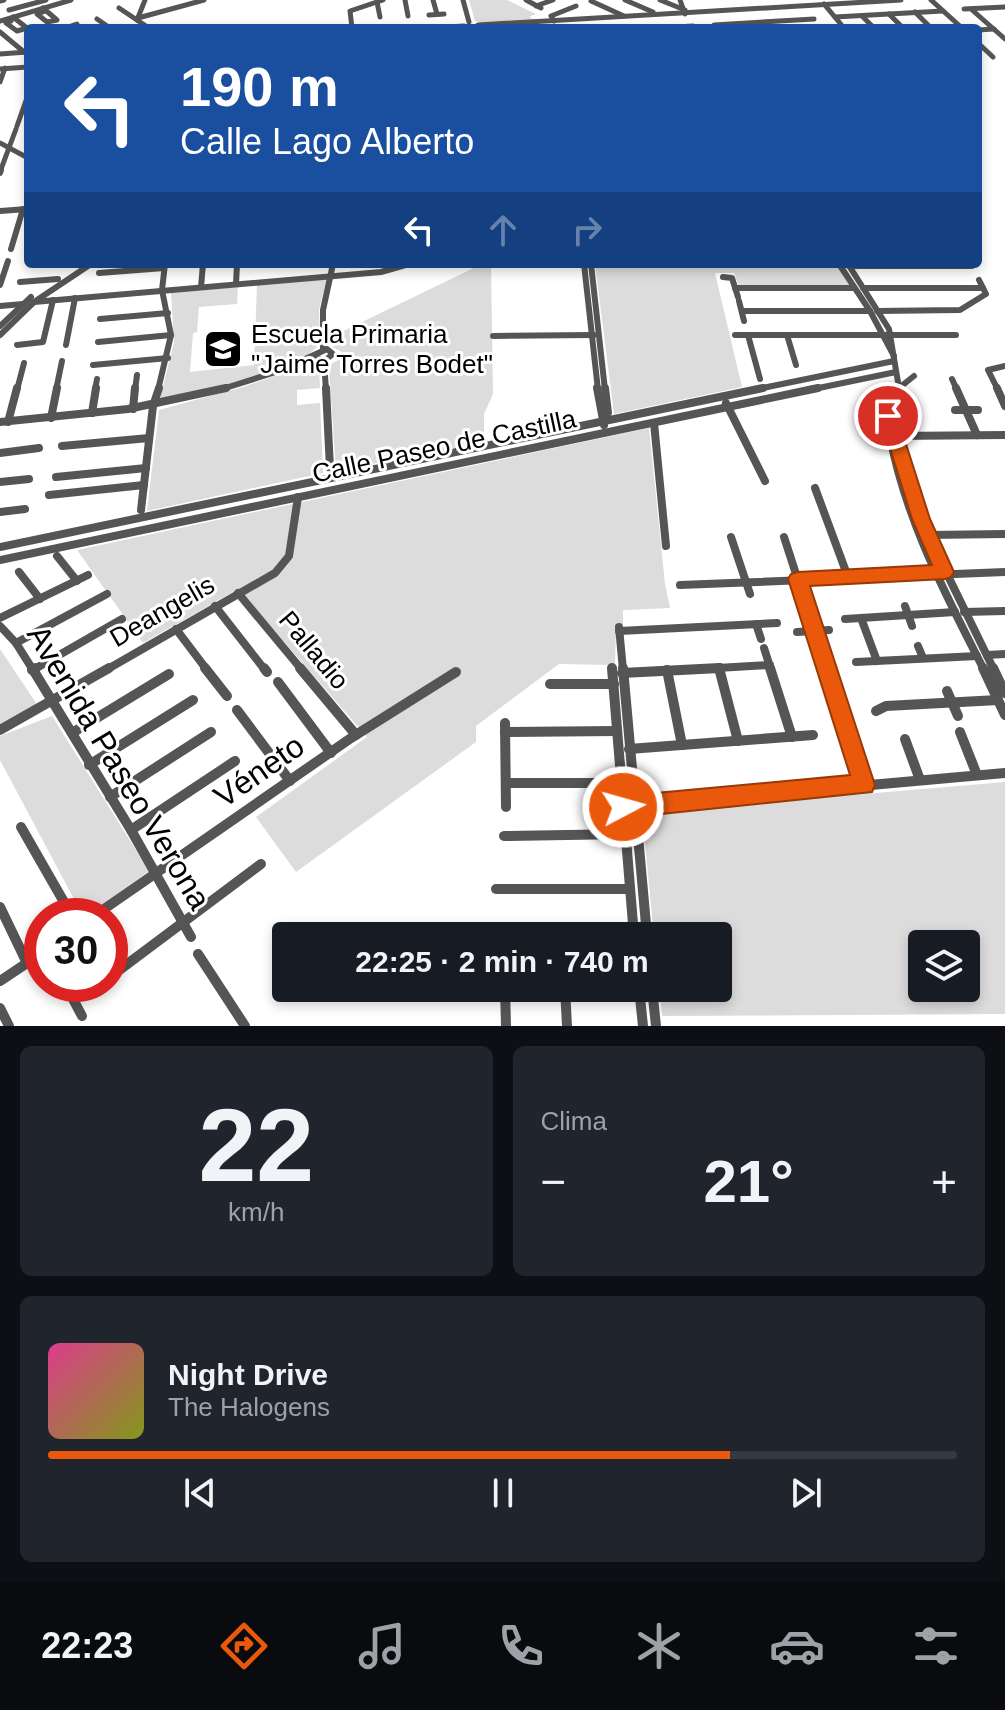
<!DOCTYPE html>
<html lang="es">
<meta charset="utf-8">
<style>
:root{--surface:#171b24;--page:#20242c;--text:#f1f3f6;--muted:#9ea1a6;--line:#363941;--accent:#ea580c}
body{margin:0;font-family:Helvetica,sans-serif;background:var(--page);color:var(--text);height:100vh;display:flex;flex-direction:column;font-size:30px;white-space:nowrap}
*{box-sizing:border-box;margin:0}
p{font-size:26px;color:var(--muted)}
.icon{flex:none;width:44px;height:44px;fill:none;stroke:currentColor;stroke-width:2;stroke-linecap:round;stroke-linejoin:round}
.map{position:relative;height:1026px;overflow:hidden}
.details{display:flex;flex-direction:column;gap:20px;padding:20px;background:#0d0f14;flex:1}
.details>*{flex:none}
.hud{position:absolute;left:24px;top:24px;width:958px;height:244px;border-radius:8px;box-shadow:0 4px 12px #0003;background:#1a4fa0;color:#fff;overflow:hidden}
.buttons{position:absolute;left:908px;top:930px;display:grid;gap:16px}
.buttons a{display:grid;place-items:center;width:72px;height:72px;border-radius:8px;background:var(--surface);box-shadow:0 4px 12px #0003;font-size:40px}
.speed{position:absolute;left:24px;top:898px;display:flex;gap:16px;font-size:40px;font-weight:700;text-align:center}
.speed>*{display:grid;place-content:center;width:104px;height:104px;border-radius:50%;background:var(--surface);box-shadow:0 4px 12px #0003;line-height:1}
.speed .limit{border:12px solid #d22;background:#fff;color:#111}
.pin{position:absolute;display:grid;place-items:center;width:68px;height:68px;color:#fff;margin:-34px;border:4px solid #fff;border-radius:50%;box-shadow:0 2px 8px #0007}
.me{position:absolute;width:88px;margin:-44px;rotate:84deg;stroke-linejoin:round;filter:drop-shadow(0 0 6px #0008)}
.turn{display:flex;align-items:center;gap:28px;height:168px;padding:0 24px;font-size:36px}
.turn .icon{width:104px;height:104px;stroke-width:2.5}
.turn b{display:block;font-size:56px;line-height:68px}
.lanes{display:flex;align-items:center;height:76px;padding:0 24px;background:#0003;justify-content:center;gap:40px;direction:ltr}
.lanes .off{opacity:.35}
.big{font-size:60px;font-weight:700;line-height:1.1}
.details .card{flex:1;display:flex;flex-direction:column;justify-content:center;gap:12px;min-width:0;padding:0 28px;border-radius:12px;background:var(--page)}
.details .dial{align-items:center;gap:0}
.dial b{font-size:104px;line-height:1}
.song{display:flex;align-items:center;gap:24px}
.cover{width:96px;height:96px;border-radius:12px;background:linear-gradient(135deg,hsl(330 70% 55%),hsl(70 70% 35%))}
.played{height:8px;border-radius:4px;background:linear-gradient(90deg,var(--accent) 75%,var(--line) 75%)}
.keys{display:flex;justify-content:space-around;direction:ltr}
.heat{display:flex;justify-content:space-between;align-items:center;font-size:44px;direction:ltr}
.details .tiles{flex:1;display:grid;gap:20px;grid-template-columns:1fr 1fr}
.card:last-child{grid-column:span 2}
.trip{position:absolute;left:272px;top:922px;width:460px;height:80px;border-radius:8px;background:var(--surface);box-shadow:0 4px 12px #0003;font-weight:700;line-height:80px;text-align:center}
.menu{display:flex;height:128px;justify-content:space-around;align-items:center;background:#090b0e;color:var(--muted)}
.menu .icon{width:56px;height:56px}
.menu .selected{color:var(--accent)}
.menu b{font-size:36px;color:var(--text)}
.map>svg:first-child{display:block}
.green{fill:#dcdcdc;fill-rule:evenodd}
.lines{fill:none;stroke-linecap:round;stroke-linejoin:round}
.minor-far3{stroke:#555;stroke-width:5}
.minor-far2{stroke:#555;stroke-width:6}
.minor-far1{stroke:#555;stroke-width:8}
.minor{stroke:#555;stroke-width:10}
.route{fill:#ea580c;stroke:#983908;stroke-width:2}
.labels{text-anchor:middle;stroke-width:6;stroke-linejoin:round;paint-order:stroke}
.poi-label{font-size:26px;fill:#000;stroke:#fff;text-anchor:start}
.street-label{font-size:26px;fill:#000;stroke:#fff}
.near-street-label{font-size:32px;fill:#000;stroke:#fff}
</style>
<div class="map">
<svg width="1005" height="1026" viewBox="0 0 1005 1026">
<rect width="100%" height="100%" fill="#fff"/>
<!-- green -->
<g class="green">
<polygon points="469,0 507,0 536,14 529,17 535,20 484,23 475,21"/>
<polygon points="482,264 491,264 493,394 484,414 484,442 336,471 329,369 332,363 348,356 333,347 329,338"/>
<polygon points="595,264 836,264 850,286 739,286 734,273 715,273 742,387 614,414"/>
<path d="M 327,279 L 319,309 L 320,342 C 309,369 191,394 160,399 L 174,342 L 171,293 L 238,287 L 237,304 L 199,307 L 197,332 L 193,333 L 190,372 L 254,365 L 257,285 Z"/>
<polygon points="309,364 319,369 320,388 297,390 297,405 320,403 323,473 147,511 159,410 243,387"/>
<polygon points="649,428 665,584 670,608 623,610 623,625 616,626 615,665 559,664 476,726 476,742 296,872 256,817 367,737 238,589 143,643 77,550"/>
<polygon points="0,649 38,706 0,729"/>
<polygon points="52,716 149,871 87,916 83,916 0,760 0,736"/>
<path d="M 1005,782 L 1005,1014 L 662,1016 L 659,988 L 718,988 L 718,936 L 654,936 L 642,813 ZM 922,944 L 966,944 L 966,988 L 922,988 Z"/>
</g>
<g class="lines">
<!-- minor-far3 -->
<g class="minor-far3">
<polyline points="145,0 137,20 149,28"/>
<polyline points="405,0 408,16"/>
<polyline points="433,0 437,14"/>
<polyline points="463,0 469,22"/>
<polyline points="526,0 541,8"/>
<polyline points="625,0 653,12"/>
<polyline points="660,0 685,10"/>
<polyline points="680,0 685,14"/>
<polyline points="931,0 962,28"/>
<polyline points="0,1 4,0"/>
<polyline points="591,1 624,16"/>
<polyline points="377,2 380,17"/>
<polyline points="824,4 844,28"/>
<polyline points="536,6 553,0"/>
<polyline points="43,8 57,20 47,22 37,14 46,11"/>
<polyline points="119,8 137,20"/>
<polyline points="964,9 1005,7"/>
<polyline points="971,9 1005,39"/>
<polyline points="9,10 46,0"/>
<polyline points="915,12 931,28"/>
<polyline points="889,14 903,28"/>
<polyline points="429,15 444,14"/>
<polyline points="862,16 874,28"/>
<polyline points="835,17 943,11"/>
<polyline points="138,18 204,0"/>
<polyline points="97,19 110,28"/>
<polyline points="0,21 71,0"/>
<polyline points="11,21 6,23 17,31 27,28 13,17"/>
<polyline points="554,21 551,16 576,6"/>
<polyline points="478,25 901,0"/>
<polyline points="714,25 814,19"/>
<polyline points="65,28 77,24"/>
<polyline points="352,28 350,11 383,0"/>
<polyline points="429,28 464,26"/>
<polyline points="658,28 693,26"/>
<polyline points="978,30 994,29"/>
<polyline points="0,32 24,52"/>
<polyline points="978,43 993,57"/>
<polyline points="0,54 27,52"/>
<polyline points="0,69 28,67"/>
<polyline points="0,82 5,68"/>
<polyline points="17,126 28,95"/>
<polyline points="0,143 28,158"/>
<polyline points="0,172 16,129"/>
</g>
<!-- minor-far2 -->
<g class="minor-far2">
<polyline points="0,173 1,170"/>
<polyline points="0,211 27,209"/>
<polyline points="11,249 23,209"/>
<polyline points="584,264 598,390"/>
<polyline points="591,264 605,390"/>
<polyline points="839,264 870,311 894,356"/>
<polyline points="848,264 889,329 899,388 896,390"/>
<polyline points="849,266 972,266"/>
<polyline points="99,273 164,268"/>
<polyline points="723,277 732,278 738,297"/>
<polyline points="20,282 58,279"/>
<polyline points="236,284 237,264"/>
<polyline points="0,285 8,261"/>
<polyline points="201,287 203,264"/>
<polyline points="735,288 854,288"/>
<polyline points="863,288 983,288"/>
<polyline points="739,301 744,321"/>
<polyline points="34,302 381,272 409,264"/>
<polyline points="0,306 23,304"/>
<polyline points="742,311 870,311"/>
<polyline points="877,311 960,310 986,294 979,280"/>
<polyline points="100,319 168,313"/>
<polyline points="0,326 31,297"/>
<polyline points="0,335 34,302 91,264"/>
<polyline points="735,335 956,335"/>
<polyline points="748,335 760,379"/>
<polyline points="787,335 796,365"/>
<polyline points="493,336 594,335"/>
<polyline points="98,342 171,335"/>
<polyline points="17,345 43,342 53,300"/>
<polyline points="66,345 75,298"/>
<polyline points="323,349 323,310 333,264"/>
<polyline points="324,361 326,390"/>
<polyline points="93,365 168,358"/>
<polyline points="952,379 957,390"/>
<polyline points="899,388 914,376"/>
<polyline points="17,390 24,363"/>
<polyline points="56,390 62,361"/>
<polyline points="95,390 97,379"/>
<polyline points="135,390 137,375"/>
<polyline points="158,390 171,335 162,290 165,264"/>
<polyline points="219,390 279,371 327,349 333,354 324,361 314,356"/>
<polyline points="753,390 894,361"/>
<polyline points="809,390 896,372"/>
<polyline points="998,390 988,370 1005,366"/>
</g>
<!-- minor-far1 -->
<g class="minor-far1">
<polyline points="326,388 330,468"/>
<polyline points="597,388 604,425"/>
<polyline points="899,388 879,406 892,422 928,535 994,670"/>
<polyline points="956,388 977,435"/>
<polyline points="997,388 1005,406"/>
<polyline points="726,403 765,481"/>
<polyline points="133,409 135,388"/>
<polyline points="955,410 978,410"/>
<polyline points="92,413 96,388"/>
<polyline points="604,417 608,413 605,388"/>
<polyline points="51,418 57,388"/>
<polyline points="0,422 128,409 226,388"/>
<polyline points="8,422 17,388"/>
<polyline points="654,423 666,546"/>
<path d="M 893,431 L 890,436 C 906,521 945,593 984,670"/>
<polyline points="895,436 1005,435"/>
<polyline points="62,446 149,438"/>
<polyline points="0,453 39,448"/>
<polyline points="56,477 146,468"/>
<polyline points="0,482 29,479"/>
<polyline points="815,488 848,577"/>
<polyline points="49,495 144,485"/>
<polyline points="141,510 153,406 159,388"/>
<polyline points="0,512 25,509"/>
<polyline points="928,535 1005,534"/>
<polyline points="731,537 750,594"/>
<polyline points="784,537 827,670"/>
<polyline points="0,547 763,388"/>
<polyline points="57,556 77,581"/>
<polyline points="0,560 818,388"/>
<polyline points="19,572 40,599"/>
<polyline points="680,585 1005,572"/>
<polyline points="238,593 302,670"/>
<polyline points="215,606 265,670"/>
<polyline points="905,606 912,626"/>
<polyline points="964,612 1005,611"/>
<polyline points="0,618 88,575"/>
<polyline points="861,618 877,661"/>
<polyline points="845,619 955,612"/>
<polyline points="756,624 761,639"/>
<polyline points="0,626 16,643 33,670"/>
<polyline points="619,627 623,670"/>
<polyline points="176,629 207,670"/>
<polyline points="619,631 777,623"/>
<polyline points="797,632 829,630"/>
<polyline points="16,643 107,594"/>
<polyline points="918,646 923,658"/>
<polyline points="764,648 771,670"/>
<polyline points="987,655 1005,654"/>
<polyline points="856,662 977,656"/>
<polyline points="33,670 122,619"/>
<polyline points="106,670 275,573 289,556 298,497"/>
<polyline points="683,670 770,665"/>
</g>
<!-- minor -->
<g class="minor">
<polyline points="32,668 131,830 191,937"/>
<polyline points="205,668 227,696"/>
<polyline points="264,668 267,672"/>
<polyline points="300,668 356,735"/>
<polyline points="612,668 634,936"/>
<polyline points="623,668 647,936"/>
<polyline points="719,668 738,741"/>
<polyline points="770,668 792,737"/>
<polyline points="826,668 864,785"/>
<polyline points="983,668 1005,715"/>
<polyline points="993,668 1005,693"/>
<polyline points="32,670 36,668"/>
<polyline points="667,670 682,745"/>
<polyline points="622,673 720,668"/>
<polyline points="278,682 331,753"/>
<polyline points="550,684 614,684"/>
<polyline points="947,691 958,716"/>
<polyline points="237,710 290,781"/>
<polyline points="876,711 886,706 998,700"/>
<polyline points="505,723 506,807"/>
<polyline points="0,730 109,668"/>
<polyline points="505,732 617,731"/>
<polyline points="960,732 977,775"/>
<polyline points="72,733 169,674"/>
<polyline points="905,739 920,780"/>
<polyline points="629,749 813,735"/>
<polyline points="89,765 193,700"/>
<polyline points="506,783 621,783"/>
<polyline points="110,797 211,732"/>
<polyline points="623,807 1005,773"/>
<polyline points="21,827 72,916"/>
<polyline points="131,830 235,761"/>
<polyline points="504,836 626,834"/>
<polyline points="496,889 630,889"/>
<polyline points="0,907 27,963"/>
<polyline points="94,916 351,738 456,672"/>
<polyline points="503,929 503,936"/>
<polyline points="561,930 562,936"/>
<polyline points="198,954 245,1026"/>
<polyline points="110,977 261,864"/>
<polyline points="0,981 42,953"/>
<polyline points="65,984 82,1016"/>
<polyline points="505,988 506,1026"/>
<polyline points="565,988 567,1026"/>
<polyline points="639,988 643,1026"/>
<polyline points="652,988 656,1026"/>
<polyline points="0,1008 9,1026"/>
</g>
</g>
<!-- route -->
<polygon class="route" points="888,410 897,416 930,519 954,572 951,577 945,579 810,586 875,785 872,792 623,818 615,814 612,807 615,799 623,796 850,775 788,579 791,574 798,572 932,565 912,519 880,416"/>
<!-- icons -->
<defs>
<g id="school-square" transform="scale(2)"><rect x="-9" y="-9" width="18" height="18" rx="4" fill="#000" stroke="#fff"/><path d="M0-5L7-2L0 1L-7-2ZM-4 1L0 2.5L4 1V4Q0 6-4 4Z" fill="#fff"/></g>
</defs>
<g fill-rule="evenodd">
<use href="#school-square" x="223" y="349"/>
</g>
<g class="labels">
<!-- poi labels -->
<g class="poi-label">
<text x="251" y="343">Escuela Primaria<tspan x="251" dy="30">"Jaime Torres Bodet"</tspan></text>
</g>
<!-- street labels -->
<g class="street-label">
<text transform="translate(444 446) rotate(-12)" y="9">Calle Paseo de Castilla</text>
<text transform="translate(162 611) rotate(-30)" y="9">Deangelis</text>
<text transform="translate(314 650) rotate(50)" y="9">Palladio</text>
</g>
<!-- near-street labels -->
<g class="near-street-label">
<text transform="translate(119 767) rotate(59)" y="11">Avenida Paseo Verona</text>
<text transform="translate(259 771) rotate(-35)" y="11">Véneto</text>
</g>
</g>
</svg>
<div class="buttons">
<a><svg class="icon" aria-label="layers" viewBox="0 0 24 24"><path d="M12 4l9 5-9 5-9-5zM3 14l9 5 9-5"/></svg></a>
</div>
<div class="speed"><div class="limit">30</div></div>
<div class="pin" style="left:888px;top:416px;background:#d93025"><svg class="icon" aria-label="arrive" viewBox="0 0 24 24"><path d="M6 21V4h12l-3 4 3 4H6"/></svg></div>
<svg class="me" style="left:623px;top:807px" viewBox="-20 -20 40 40"><circle r="17" fill="#ea580c" stroke="#fff" stroke-width="3"/><path d="M0-11L8 9 0 5-8 9z" fill="#fff"/></svg>
<div class="trip">22:25 · 2 min · 740 m</div>
<div class="hud">
<div class="turn"><svg class="icon" aria-label="left" viewBox="0 0 24 24"><path d="M17 20v-9H6M10 6l-5 5 5 5"/></svg><div><b>190 m</b>Calle Lago Alberto</div></div>
<div class="lanes"><svg class="icon" aria-label="left" viewBox="0 0 24 24"><path d="M17 20v-9H6M10 6l-5 5 5 5"/></svg><svg class="icon off" aria-label="ahead" viewBox="0 0 24 24"><path d="M12 20V5M6 11l6-6 6 6"/></svg><svg class="icon off" aria-label="right" viewBox="0 0 24 24"><path d="M7 20v-9h11M14 6l5 5-5 5"/></svg></div>
</div>
</div>
<section class="details">
<div class="tiles">
<div class="card dial"><b>22</b><p>km/h</p></div>
<div class="card"><p>Clima</p>
<div class="heat"><a>−</a><b class="big">21°</b><a>+</a></div>
</div>
<div class="card">
<div class="song"><i class="cover"></i><div><b>Night Drive</b><p>The Halogens</p></div></div>
<div class="played"></div>
<div class="keys"><svg class="icon" aria-label="previous" viewBox="0 0 24 24"><path d="M18 5L8 12l10 7zM5 5v14"/></svg><svg class="icon" aria-label="pause" viewBox="0 0 24 24"><path d="M8 5v14M16 5v14"/></svg><svg class="icon" aria-label="next" viewBox="0 0 24 24"><path d="M6 5l10 7-10 7zM19 5v14"/></svg></div>
</div>
</div>
</section>
<nav class="menu">
<b>22:23</b>
<svg class="icon selected" aria-label="directions" viewBox="0 0 24 24"><path d="M12 3l9 9-9 9-9-9zM9 14v-3h6M13 9l2 2-2 2"/></svg>
<svg class="icon" aria-label="music" viewBox="0 0 24 24"><path d="M9 18V5l10-2v13"/><circle cx="6" cy="18" r="3"/><circle cx="16" cy="16" r="3"/></svg>
<svg class="icon" aria-label="phone" viewBox="0 0 24 24"><path d="M5 4h4l2 5-3 2q2 4 5 5l2-3 5 2v4C11 20 4 13 5 4z"/></svg>
<svg class="icon" aria-label="climate" viewBox="0 0 24 24"><path d="M12 3v18M4 7l16 10M4 17L20 7"/></svg>
<svg class="icon" aria-label="car" viewBox="0 0 24 24"><path d="M5 17H2v-5l4-1 3-4h7l3 4 3 1v5h-3M9 17h6M6 11h13"/><circle cx="7" cy="17" r="2"/><circle cx="17" cy="17" r="2"/></svg>
<svg class="icon" aria-label="filters" viewBox="0 0 24 24"><path d="M4 7h16M4 17h16"/><circle cx="9" cy="7" r="2"/><circle cx="15" cy="17" r="2"/></svg>
</nav>
